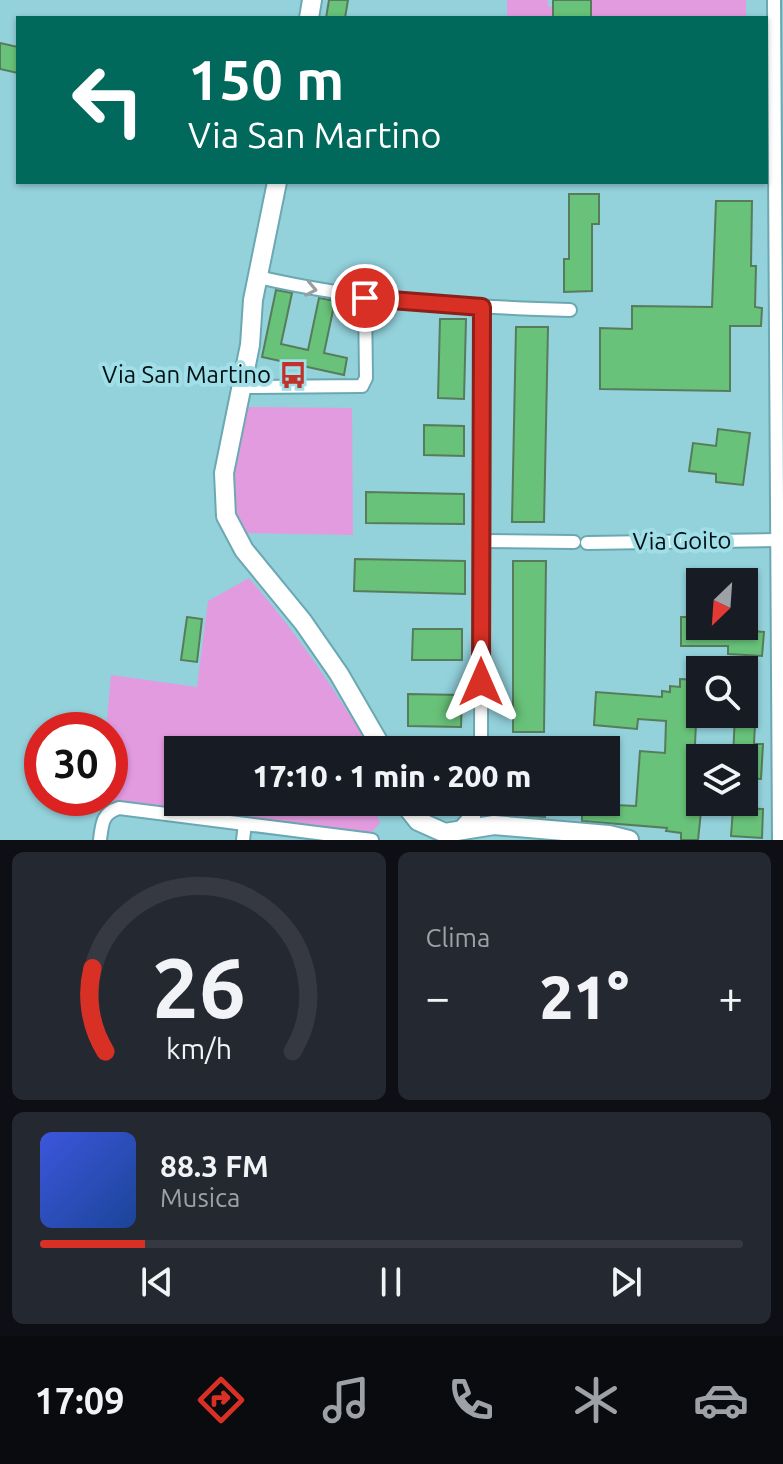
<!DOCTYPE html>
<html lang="it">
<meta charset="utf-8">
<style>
:root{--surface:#171b24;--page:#242831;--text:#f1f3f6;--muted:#9ea1a6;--line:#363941;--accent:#d93025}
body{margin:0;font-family:Ubuntu,sans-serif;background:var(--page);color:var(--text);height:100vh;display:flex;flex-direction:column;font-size:30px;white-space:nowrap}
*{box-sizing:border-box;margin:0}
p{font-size:26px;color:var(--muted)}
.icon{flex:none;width:44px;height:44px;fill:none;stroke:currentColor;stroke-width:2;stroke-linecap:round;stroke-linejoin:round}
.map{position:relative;height:840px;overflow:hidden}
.panel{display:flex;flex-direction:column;gap:12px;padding:12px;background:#0d0f14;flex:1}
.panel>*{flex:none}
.top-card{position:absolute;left:16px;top:16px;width:752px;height:168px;border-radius:0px;box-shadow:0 2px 6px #0004;background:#00695c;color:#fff;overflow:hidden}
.needle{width:52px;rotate:205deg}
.fabs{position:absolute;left:686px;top:568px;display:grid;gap:16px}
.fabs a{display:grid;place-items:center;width:72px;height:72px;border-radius:0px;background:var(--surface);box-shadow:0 2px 6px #0004;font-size:40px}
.speed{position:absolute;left:24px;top:712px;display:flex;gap:16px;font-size:40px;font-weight:700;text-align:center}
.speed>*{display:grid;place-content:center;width:104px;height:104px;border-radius:50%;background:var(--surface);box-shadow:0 2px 6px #0004;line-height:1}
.speed .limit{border:12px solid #d22;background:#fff;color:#111}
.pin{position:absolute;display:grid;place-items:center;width:68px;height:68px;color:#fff;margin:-34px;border:4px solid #fff;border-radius:50%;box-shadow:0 2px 8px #0007}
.me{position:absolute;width:88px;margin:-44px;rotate:0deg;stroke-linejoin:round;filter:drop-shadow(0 0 6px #0008)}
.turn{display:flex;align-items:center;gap:28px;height:168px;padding:0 40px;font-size:36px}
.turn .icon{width:104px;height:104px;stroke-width:2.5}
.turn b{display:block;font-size:56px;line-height:68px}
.big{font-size:60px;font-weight:800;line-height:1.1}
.panel .widget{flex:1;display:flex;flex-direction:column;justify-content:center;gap:12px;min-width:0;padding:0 28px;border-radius:12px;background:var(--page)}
.panel .dial{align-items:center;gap:0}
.dial svg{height:208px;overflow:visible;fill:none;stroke:var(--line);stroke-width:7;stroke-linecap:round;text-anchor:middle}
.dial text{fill:var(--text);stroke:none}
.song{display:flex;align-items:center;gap:24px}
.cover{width:96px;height:96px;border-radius:12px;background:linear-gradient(135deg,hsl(230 70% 55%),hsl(220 70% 35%))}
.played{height:8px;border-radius:4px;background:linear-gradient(90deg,var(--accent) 15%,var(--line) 15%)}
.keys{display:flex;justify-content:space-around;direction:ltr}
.heat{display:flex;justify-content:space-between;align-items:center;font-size:44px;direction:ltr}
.panel .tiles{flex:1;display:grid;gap:12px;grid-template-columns:1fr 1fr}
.widget:last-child{grid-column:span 2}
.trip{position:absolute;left:164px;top:736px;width:456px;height:80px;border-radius:0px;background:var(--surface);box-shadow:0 2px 6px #0004;font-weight:800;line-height:80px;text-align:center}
.tab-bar{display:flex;height:128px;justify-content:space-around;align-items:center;background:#090b0e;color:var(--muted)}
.tab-bar .icon{width:56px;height:56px}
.tab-bar .active{color:var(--accent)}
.tab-bar b{font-size:36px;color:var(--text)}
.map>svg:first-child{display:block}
.green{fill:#e39be0}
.building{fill:#68c279;stroke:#577c5c;stroke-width:2}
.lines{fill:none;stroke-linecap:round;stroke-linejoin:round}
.street-casing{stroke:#6ba8b2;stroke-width:16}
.secondary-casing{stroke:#6ba8b2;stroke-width:22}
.street{stroke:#fff;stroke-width:12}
.secondary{stroke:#fff;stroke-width:18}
.oneway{stroke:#999fa1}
.route-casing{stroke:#8d1f18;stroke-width:20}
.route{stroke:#d93025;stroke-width:14}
.labels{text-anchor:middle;stroke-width:8;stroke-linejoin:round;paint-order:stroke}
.poi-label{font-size:24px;fill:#001013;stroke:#a0dee8;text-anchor:end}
.street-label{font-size:24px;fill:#001013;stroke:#a0dee8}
</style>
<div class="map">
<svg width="783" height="840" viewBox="0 0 783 840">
<rect width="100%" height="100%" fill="#93d1db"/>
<!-- green -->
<g class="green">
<polygon points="507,0 548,0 548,6 553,7 553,18 507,18"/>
<polygon points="591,0 746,0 746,18 589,18"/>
<path d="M 246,407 L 352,408 L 353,535 L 244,533 C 223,493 239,450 246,407 Z"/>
<path d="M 249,578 C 296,632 335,689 371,750 L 178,750 L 178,802 L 371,802 L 380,823 L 370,834 L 99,799 L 110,798 L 110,730 L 106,730 L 111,675 L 197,687 L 208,601 Z"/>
</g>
<!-- building -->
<g class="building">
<polygon points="329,0 348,0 345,18 326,18"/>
<rect x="553" y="0" width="38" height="18"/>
<polygon points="0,43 18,47 18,73 0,69"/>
<polygon points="569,194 599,194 599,224 592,224 592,291 564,292 564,259 569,259"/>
<polygon points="716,201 752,201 751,266 756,266 755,307 762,308 761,326 730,326 730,391 600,389 600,328 632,329 632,306 712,307"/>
<polygon points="276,290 292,293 281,344 308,350 319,298 335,301 324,353 347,358 344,375 262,357"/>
<polygon points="440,319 466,319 464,399 438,398"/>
<polygon points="516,327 548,327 544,522 512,522"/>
<polygon points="424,425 464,426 464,456 424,455"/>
<polygon points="718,429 750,433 743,485 716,482 716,474 689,471 693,443 716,446"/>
<polygon points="366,492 464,494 464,524 366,523"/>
<polygon points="355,559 465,561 465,594 354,591"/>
<polygon points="513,561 546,561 544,732 513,732"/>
<polygon points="187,617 202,619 197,662 181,660"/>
<polygon points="681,617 700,617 700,626 764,632 762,656 728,654 728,646 681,646"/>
<polygon points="413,629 462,629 462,660 412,660"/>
<polygon points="680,679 700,680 700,724 696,724 692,802 702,802 698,840 681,840 681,833 666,831 667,828 582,821 582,815 549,812 549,802 636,806 640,751 665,753 666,721 638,719 637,729 594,725 596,692 662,697 662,691 670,692 670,686 680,687"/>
<polygon points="744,682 757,682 754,744 763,744 761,779 744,778 744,758 733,758 735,714 744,714"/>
<polygon points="408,694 462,695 461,727 408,726"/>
<polygon points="521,802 546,802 545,817 520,815"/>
<polygon points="733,808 763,809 762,838 731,836"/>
</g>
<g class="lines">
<!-- street casing -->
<g class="street-casing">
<g id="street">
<polyline points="774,0 779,840"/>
<path d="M 258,277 C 361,301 464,307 570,310"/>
<polyline points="242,387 362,386 366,378 365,298"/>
<polyline points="481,541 574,542"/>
<polyline points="587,543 777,540"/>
<polyline points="481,750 482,307"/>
<path d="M 100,840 C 102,824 102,813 119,808 L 372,840"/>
<polyline points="243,840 245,824"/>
</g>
</g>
<!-- secondary casing -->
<g class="secondary-casing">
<g id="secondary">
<polyline points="309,18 312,0"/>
<polyline points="277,182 253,300 250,345 224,473 226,516 244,550 303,622 339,674 383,750"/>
<polyline points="403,802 418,821 445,833 494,825 609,835 629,840"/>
<polyline points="462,830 471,820 471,802"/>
</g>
</g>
<!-- street -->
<use href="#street" class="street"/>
<!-- secondary -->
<use href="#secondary" class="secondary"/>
</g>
<!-- one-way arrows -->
<defs><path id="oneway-chevron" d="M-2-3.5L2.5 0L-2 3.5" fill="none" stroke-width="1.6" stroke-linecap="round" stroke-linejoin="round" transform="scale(2)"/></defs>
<use class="oneway" href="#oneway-chevron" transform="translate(311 289) rotate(11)"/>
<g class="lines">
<!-- route casing -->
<g class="route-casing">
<polyline id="route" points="365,298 482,307 481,682"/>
</g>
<!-- route -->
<use href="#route" class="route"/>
</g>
<!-- icons -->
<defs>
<g id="bus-bare" transform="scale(2.16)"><path d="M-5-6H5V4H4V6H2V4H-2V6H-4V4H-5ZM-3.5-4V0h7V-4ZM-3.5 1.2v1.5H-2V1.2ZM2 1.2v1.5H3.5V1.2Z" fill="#c0322a" stroke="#a0dee8" stroke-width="2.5" paint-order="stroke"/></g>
</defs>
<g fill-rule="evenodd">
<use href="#bus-bare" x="293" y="375"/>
</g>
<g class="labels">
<!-- poi labels -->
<g class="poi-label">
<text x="271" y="383">Via San Martino</text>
</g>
<!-- street labels -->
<g class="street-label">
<text transform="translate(682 541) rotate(-1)" y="8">Via Goito</text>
</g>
</g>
</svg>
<div class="fabs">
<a><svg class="needle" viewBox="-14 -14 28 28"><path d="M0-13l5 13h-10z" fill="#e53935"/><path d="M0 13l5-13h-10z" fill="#9ea1a6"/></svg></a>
<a><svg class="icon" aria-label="search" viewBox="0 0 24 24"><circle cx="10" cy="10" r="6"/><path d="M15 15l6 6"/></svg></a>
<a><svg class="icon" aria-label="layers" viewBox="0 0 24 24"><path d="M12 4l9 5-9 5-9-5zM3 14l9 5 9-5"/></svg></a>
</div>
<div class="speed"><div class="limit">30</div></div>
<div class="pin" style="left:365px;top:298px;background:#d93025"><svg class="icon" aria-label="arrive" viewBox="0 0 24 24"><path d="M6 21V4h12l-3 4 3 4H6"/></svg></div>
<svg class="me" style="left:481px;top:682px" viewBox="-20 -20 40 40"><path d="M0-17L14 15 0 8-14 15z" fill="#d93025" stroke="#fff" stroke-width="4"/></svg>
<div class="trip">17:10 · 1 min · 200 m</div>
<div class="top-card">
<div class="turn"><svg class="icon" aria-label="left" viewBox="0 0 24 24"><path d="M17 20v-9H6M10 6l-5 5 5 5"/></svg><div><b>150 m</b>Via San Martino</div></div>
</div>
</div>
<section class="panel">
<div class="tiles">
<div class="widget dial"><svg viewBox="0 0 100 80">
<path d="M14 69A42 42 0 1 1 86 69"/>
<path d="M14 69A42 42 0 0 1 9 37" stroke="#d93025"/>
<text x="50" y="56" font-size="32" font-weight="700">26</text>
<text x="50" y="72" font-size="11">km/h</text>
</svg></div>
<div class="widget"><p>Clima</p>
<div class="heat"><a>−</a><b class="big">21°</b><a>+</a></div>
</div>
<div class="widget">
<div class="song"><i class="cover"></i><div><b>88.3 FM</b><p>Musica</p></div></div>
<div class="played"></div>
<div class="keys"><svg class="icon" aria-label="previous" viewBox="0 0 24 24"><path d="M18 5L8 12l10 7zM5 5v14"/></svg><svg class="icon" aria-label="pause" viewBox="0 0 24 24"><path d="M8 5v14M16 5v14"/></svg><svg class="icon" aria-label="next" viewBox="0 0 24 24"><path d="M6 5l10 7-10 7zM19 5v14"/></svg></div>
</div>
</div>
</section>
<nav class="tab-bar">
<b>17:09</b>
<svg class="icon active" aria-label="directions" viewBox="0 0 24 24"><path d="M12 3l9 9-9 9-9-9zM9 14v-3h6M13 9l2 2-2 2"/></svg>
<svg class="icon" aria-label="music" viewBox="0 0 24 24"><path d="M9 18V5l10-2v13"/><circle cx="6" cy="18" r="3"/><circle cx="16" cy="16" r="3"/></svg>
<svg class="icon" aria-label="phone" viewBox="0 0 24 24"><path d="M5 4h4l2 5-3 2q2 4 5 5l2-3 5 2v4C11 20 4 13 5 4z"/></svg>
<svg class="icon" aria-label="climate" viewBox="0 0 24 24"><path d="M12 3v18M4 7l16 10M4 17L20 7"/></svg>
<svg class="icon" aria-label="car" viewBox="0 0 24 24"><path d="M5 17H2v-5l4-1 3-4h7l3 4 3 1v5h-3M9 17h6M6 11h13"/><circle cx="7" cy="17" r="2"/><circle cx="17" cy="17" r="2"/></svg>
</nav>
